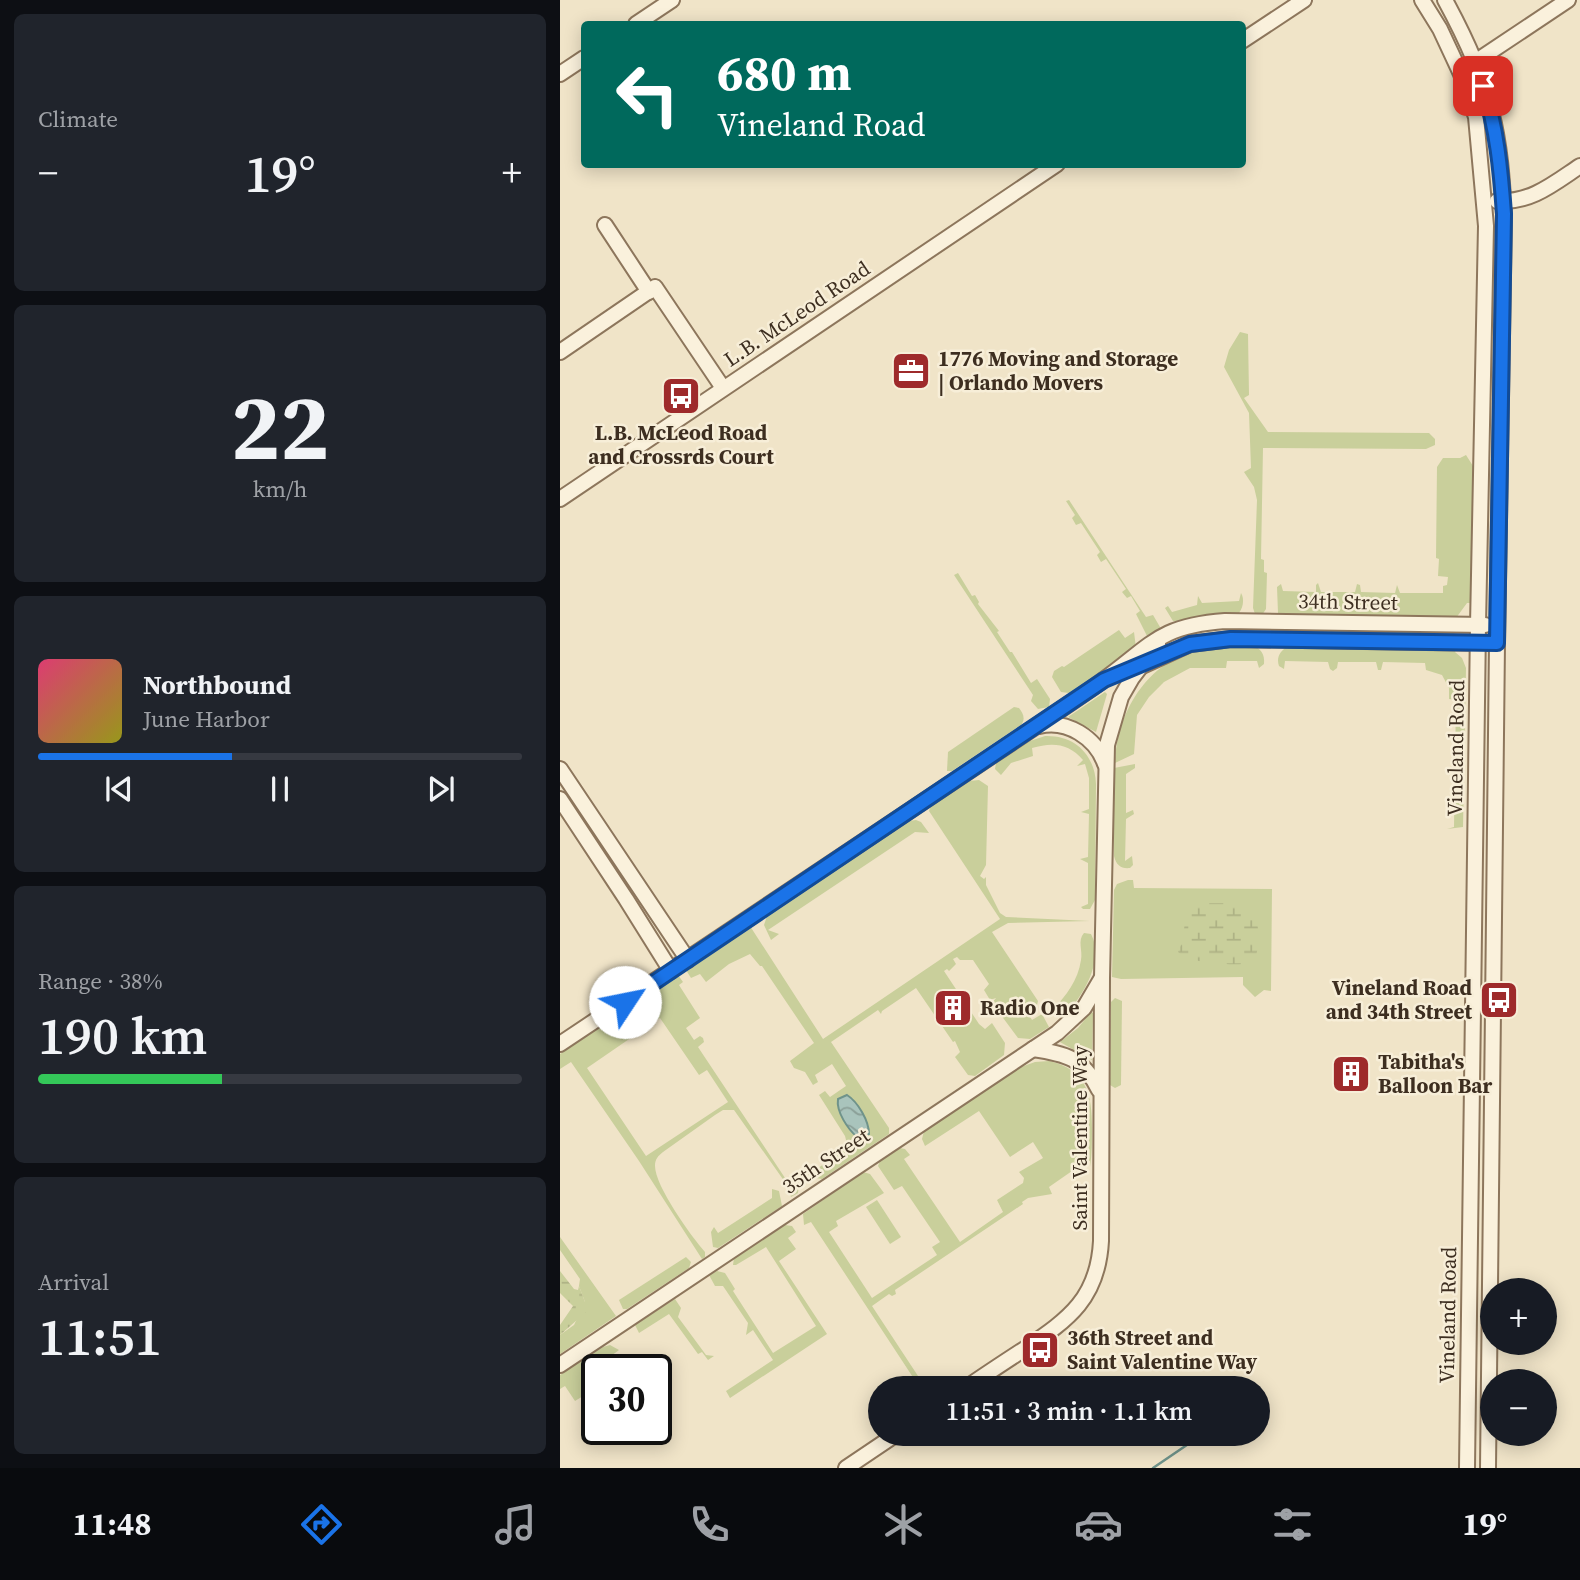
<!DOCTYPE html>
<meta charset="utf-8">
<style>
:root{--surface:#171b24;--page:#20242c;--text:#f1f3f6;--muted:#9ea1a6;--line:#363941;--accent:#1a73e8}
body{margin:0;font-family:"Source Serif 4",serif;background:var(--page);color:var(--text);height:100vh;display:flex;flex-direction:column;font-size:26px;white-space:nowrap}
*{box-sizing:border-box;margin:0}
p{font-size:23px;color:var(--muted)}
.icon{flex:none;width:38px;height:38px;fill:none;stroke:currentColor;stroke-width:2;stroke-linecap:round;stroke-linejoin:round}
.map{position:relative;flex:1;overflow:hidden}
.details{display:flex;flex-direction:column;gap:14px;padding:14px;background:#0d0f14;width:560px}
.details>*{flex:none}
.top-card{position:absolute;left:21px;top:21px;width:665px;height:147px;border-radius:7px;box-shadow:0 4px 18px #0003;background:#00695c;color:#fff;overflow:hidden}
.tools{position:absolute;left:920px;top:1278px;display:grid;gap:14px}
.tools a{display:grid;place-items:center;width:77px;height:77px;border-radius:50%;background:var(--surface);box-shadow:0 4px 18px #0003;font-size:35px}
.speed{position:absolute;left:21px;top:1354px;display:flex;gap:14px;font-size:35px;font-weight:700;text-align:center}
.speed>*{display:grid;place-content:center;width:91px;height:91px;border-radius:50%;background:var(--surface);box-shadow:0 4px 18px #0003;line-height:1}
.speed .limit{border:4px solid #111;border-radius:10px;background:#fff;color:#111}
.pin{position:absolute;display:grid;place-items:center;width:60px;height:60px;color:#fff;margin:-30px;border-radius:14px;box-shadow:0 4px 10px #0006}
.me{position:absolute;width:77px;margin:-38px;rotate:56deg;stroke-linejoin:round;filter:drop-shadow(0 0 5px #0008)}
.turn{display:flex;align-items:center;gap:24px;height:147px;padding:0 21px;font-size:32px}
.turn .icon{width:91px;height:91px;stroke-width:2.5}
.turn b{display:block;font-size:49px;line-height:60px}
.big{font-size:52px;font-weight:600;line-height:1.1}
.details .tile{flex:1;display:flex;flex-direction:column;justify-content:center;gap:10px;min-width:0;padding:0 24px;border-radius:10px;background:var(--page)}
.details .dial{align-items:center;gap:0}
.dial b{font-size:91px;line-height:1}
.song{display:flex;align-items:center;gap:21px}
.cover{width:84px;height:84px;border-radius:10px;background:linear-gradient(135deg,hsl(340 70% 55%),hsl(60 70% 35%))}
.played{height:7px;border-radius:4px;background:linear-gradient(90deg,var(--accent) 40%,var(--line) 40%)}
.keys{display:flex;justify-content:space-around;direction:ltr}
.heat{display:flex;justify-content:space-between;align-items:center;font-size:38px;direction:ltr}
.charge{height:10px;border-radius:5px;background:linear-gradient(90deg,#34c759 38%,var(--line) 0)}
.trip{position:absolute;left:308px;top:1376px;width:402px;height:70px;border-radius:35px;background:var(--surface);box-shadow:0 4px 18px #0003;font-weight:600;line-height:70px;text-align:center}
.tabs{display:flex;height:112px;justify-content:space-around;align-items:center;background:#090b0e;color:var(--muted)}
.tabs .icon{width:49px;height:49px}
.tabs .on{color:var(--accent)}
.tabs b{font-size:32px;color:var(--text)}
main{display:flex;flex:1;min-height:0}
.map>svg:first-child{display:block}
.green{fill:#c9cf9b}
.wetland{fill:url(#wetland-marsh)}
.water{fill:url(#water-waves);stroke:#6f938a;stroke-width:2}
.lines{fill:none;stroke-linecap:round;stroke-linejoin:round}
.stream{stroke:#6f938a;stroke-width:2.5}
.minor-casing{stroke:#8d765c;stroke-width:18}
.minor{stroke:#faf1dc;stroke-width:14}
.route-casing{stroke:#114b97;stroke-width:18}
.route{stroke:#1a73e8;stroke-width:12}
.labels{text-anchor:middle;stroke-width:5;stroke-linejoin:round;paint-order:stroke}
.street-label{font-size:21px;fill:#3d2e20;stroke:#f7eed8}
.poi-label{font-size:21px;font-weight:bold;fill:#3d2e20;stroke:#f7eed8;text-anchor:start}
</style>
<main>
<section class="details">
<div class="tile"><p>Climate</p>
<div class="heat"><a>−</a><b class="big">19°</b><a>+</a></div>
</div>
<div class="tile dial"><b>22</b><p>km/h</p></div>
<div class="tile">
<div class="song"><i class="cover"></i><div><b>Northbound</b><p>June Harbor</p></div></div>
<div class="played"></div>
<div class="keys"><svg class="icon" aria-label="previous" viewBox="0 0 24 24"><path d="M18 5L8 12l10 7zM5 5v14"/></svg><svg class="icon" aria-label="pause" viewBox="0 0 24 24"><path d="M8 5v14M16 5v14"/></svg><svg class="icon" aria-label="next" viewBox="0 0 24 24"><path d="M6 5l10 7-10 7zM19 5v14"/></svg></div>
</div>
<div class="tile"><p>Range · 38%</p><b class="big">190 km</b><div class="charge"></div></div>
<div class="tile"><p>Arrival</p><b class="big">11:51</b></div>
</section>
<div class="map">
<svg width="1020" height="1468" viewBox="0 0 1020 1468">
<defs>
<pattern id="wetland-marsh" width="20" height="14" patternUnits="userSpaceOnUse" patternTransform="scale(1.75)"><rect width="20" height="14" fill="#c9cf9b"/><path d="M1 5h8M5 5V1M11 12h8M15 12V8" fill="none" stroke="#aeb285"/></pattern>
<pattern id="water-waves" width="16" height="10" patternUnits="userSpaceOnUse" patternTransform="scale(1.75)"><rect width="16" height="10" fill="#a9c4bc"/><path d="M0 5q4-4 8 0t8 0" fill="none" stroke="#8ba098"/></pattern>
</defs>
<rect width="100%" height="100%" fill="#f0e4c8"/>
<!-- green -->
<g class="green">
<polygon points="680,332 688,334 689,395 684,398 708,432 869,433 875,439 875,445 866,449 703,448 701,559 704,560 704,572 707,573 706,609 702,615 695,614 693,608 697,500 694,487 684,472 691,468 689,413 664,367 669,350"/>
<polygon points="906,455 913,466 911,599 911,603 907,603 896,618 723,616 718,613 717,587 721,584 723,591 756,592 756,585 758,583 761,592 795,592 797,584 800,585 801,592 835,593 837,585 840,593 883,593 883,586 887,585 888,577 878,576 879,559 876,558 877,467 883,458 900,458"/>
<polygon points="509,500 586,617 593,615 600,627 600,632 589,637 587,636 576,614 580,611 571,596 567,598 562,592 566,589 546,559 541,562 537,555 540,552 521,523 516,525 512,518 515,515 506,501"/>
<polygon points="398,573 412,596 415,595 419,602 418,604 439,631 437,632 450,652 452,652 471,683 477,679 490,699 489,707 478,709 471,701 473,695 394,575"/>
<path d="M 681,593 C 685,599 683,610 677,615 L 643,616 L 618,622 L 613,621 L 605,608 L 608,606 L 612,612 L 637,605 L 638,596 L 642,603 L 679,601 Z"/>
<polygon points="725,628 895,631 896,633 890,636 727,634 719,631"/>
<polygon points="559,630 565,638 574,632 576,648 509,693 501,692 492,677 494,671 502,666 504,667"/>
<path d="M 691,645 C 701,648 705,654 704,664 L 699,668 L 697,661 L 667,661 L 666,668 L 630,668 L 604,682 L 589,697 L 577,715 L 574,754 L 555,763 C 557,708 591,657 648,647 C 662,645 677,646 691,645 Z"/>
<path d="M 729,646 L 896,649 L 895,652 L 902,658 L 906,668 L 903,827 L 887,829 L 894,827 L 896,700 L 889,699 L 889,688 L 882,675 L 866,670 L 865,663 L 823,662 L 821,670 L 818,670 L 816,662 L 778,662 L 777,668 L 773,671 L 770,669 L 768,662 L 725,661 L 724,669 L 719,666 C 716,658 720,650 729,646 Z"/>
<polygon points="545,692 547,694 536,732 508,717"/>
<path d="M 454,707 L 459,708 C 463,713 466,719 461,725 L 392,771 L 387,771 L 388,752 Z"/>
<path d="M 485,736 C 515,735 535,755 536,784 L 535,900 L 530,909 L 523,909 L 521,907 L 528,904 L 528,863 L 520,859 L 528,857 L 529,814 L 521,812 L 529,809 L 529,778 L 525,764 L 517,766 L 523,760 C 509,743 492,742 472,748 L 473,756 L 451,763 L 441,775 L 435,769 L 436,763 L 467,742 Z"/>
<path d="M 575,764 L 575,768 L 566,774 L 566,813 L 573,810 L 574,814 L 566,819 L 565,861 L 572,856 L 573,865 L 570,868 C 561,869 556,865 554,856 L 554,768 Z"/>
<path d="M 419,780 L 428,786 L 426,865 L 420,876 L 424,879 L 426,877 L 426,885 L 440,913 L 446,917 L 530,921 L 448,923 L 432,932 L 478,1001 L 477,1005 L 467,1012 L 472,1020 L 482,1014 L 489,1027 L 470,1039 L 458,1038 L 432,1003 L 436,998 L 430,1000 L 424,990 L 429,984 L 413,960 L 400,960 L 397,957 L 393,959 L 396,964 L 389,971 L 387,969 L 384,971 L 419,1024 L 425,1029 L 432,1023 L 445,1043 L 444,1055 L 415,1076 L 408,1075 L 395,1057 L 400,1052 L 395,1041 L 393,1042 L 356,988 L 322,1011 L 321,1014 L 318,1010 L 271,1042 L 329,1128 L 329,1134 L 262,1179 C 253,1178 246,1177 245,1167 L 248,1166 L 252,1172 L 288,1148 L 285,1136 L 259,1095 L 265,1091 L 270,1097 L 286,1086 L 272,1064 L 255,1075 L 258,1082 L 253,1085 L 245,1072 L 234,1068 L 230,1061 L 254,1043 L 202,966 L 200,966 L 190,954 L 169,964 L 146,982 L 140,974 L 131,978 L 126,970 L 190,926 L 263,1039 L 440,919 L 369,811 L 371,806 L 409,781 Z"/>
<polygon points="356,820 361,822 369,833 355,832 208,930 219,934 211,940 204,925 207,916 349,821"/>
<polygon points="568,880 573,880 574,888 712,889 711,991 704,990 695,997 683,985 683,977 561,979 552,977 554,890 557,884"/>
<path d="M 524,933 L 531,934 C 545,960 523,996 505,1015 L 495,1016 L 493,1010 C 506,995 518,981 521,960 C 523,950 517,941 524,933 Z"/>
<path d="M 118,975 L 123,982 L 119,985 L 140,1018 L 126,1028 L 134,1040 L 140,1036 L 143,1038 L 144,1042 L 138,1047 L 227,1181 L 236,1179 L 239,1181 L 238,1193 L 231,1197 L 227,1185 L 174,1110 L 163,1110 L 155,1115 L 103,1152 C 98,1156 95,1159 95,1166 C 95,1186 131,1236 145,1252 L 145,1257 L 142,1259 L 79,1161 L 11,1062 L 0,1069 L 0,1054 L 50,1021 C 62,1018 71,1021 76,1032 L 75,1035 L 27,1068 L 86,1156 L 168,1102 L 147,1070 L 139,1075 L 100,1018 L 91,1023 C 67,1005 104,985 118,975 Z"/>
<polygon points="555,998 562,1001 561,1085 555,1088 550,1085 551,1002"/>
<polygon points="531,1012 533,1013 532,1060 500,1042 518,1028"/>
<path d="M 489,1061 C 527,1070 532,1094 532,1128 C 532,1141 532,1154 530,1167 L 530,1169 L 530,1161 L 528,1160 L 515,1175 L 512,1171 L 489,1187 L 492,1194 L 468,1198 L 462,1202 L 463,1204 L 335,1290 L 336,1294 L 332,1296 L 329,1294 L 312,1306 L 360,1379 L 370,1388 L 360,1388 L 251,1222 L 244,1225 L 243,1214 L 303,1172 L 310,1174 L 324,1193 L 276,1221 L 278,1226 L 269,1232 L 312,1298 L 377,1255 L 372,1247 L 380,1242 L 342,1186 L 334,1190 L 318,1166 L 320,1161 L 340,1148 L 345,1149 L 350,1155 L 344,1159 L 400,1242 L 443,1212 L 437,1200 L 463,1183 L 464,1178 L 459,1172 L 483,1158 L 473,1142 L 450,1157 L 419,1111 L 365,1146 L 362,1139 L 364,1131 L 461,1067 L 475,1062 Z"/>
<polygon points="212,1189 219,1191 222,1206 158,1248 153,1247 151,1232 154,1227 158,1233 212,1198"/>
<polygon points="317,1200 341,1237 330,1244 306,1207"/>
<polygon points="225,1225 232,1226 236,1232 228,1238 236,1249 219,1261 267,1334 170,1398 166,1391 213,1360 193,1330 186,1335 188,1323 163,1286 155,1286 149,1275 157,1271 165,1273 175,1289 173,1291 213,1353 256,1326 206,1247 176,1265 173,1265 174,1258"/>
<polygon points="0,1237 56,1316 0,1354 0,1335 14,1325 25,1302 19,1286 20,1279 0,1250"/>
<polygon points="126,1257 131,1262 129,1268 67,1309 63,1309 59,1300"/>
<polygon points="115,1299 121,1308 118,1317 146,1355 154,1356 148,1360 142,1352 138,1354 109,1314 79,1333 75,1325"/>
<polygon points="50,1345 59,1350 51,1356 56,1363 45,1370 37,1370 37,1376 31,1380 36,1388 15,1401 5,1386 0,1389 0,1375 43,1347"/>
</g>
<!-- wetland -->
<g class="wetland">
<path d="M 641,903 L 678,903 L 693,908 C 699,923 702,950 692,963 C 674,966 631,964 618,952 L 623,940 L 626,910 L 633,904 Z"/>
<polygon points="0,1271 14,1289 18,1290 19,1286 25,1302 26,1312 0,1335 0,1325 13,1306 0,1293"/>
</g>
<!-- water -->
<path class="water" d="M 287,1095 C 298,1102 309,1121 309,1134 L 297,1137 C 288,1129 276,1112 278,1099 Z"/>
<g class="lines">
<!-- stream -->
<polyline class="stream" points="593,1468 643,1434"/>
<!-- minor casing -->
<g class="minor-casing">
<g id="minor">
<polyline points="862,0 880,29 901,74 916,117 926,226 918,625 907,1468"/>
<path d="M 885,0 C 904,35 922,72 931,111 C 940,145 942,180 944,214 L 937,643 L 928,1468"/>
<polyline points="76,24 112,0"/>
<polyline points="682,41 744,0"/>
<polyline points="915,62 1008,0"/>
<polyline points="0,74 24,58"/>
<path d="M 937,201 C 971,203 993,184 1020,166"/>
<polyline points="45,225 89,292"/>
<polyline points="0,352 95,287 163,388"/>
<polyline points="0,499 497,164"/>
<polyline points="582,666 630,644 671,639 927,643"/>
<path d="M 479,726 C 507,719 536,738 545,764"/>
<polyline points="0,769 128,960"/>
<polyline points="0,799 66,899 111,971"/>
<path d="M 0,1044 L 475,727 C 497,712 520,697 542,681 C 592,645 598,626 665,621 L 925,625"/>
<path d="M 473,1049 C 507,1054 523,1058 539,1090"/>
<polyline points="0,1365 497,1033 524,1008 541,979"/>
<path d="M 406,1388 C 426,1374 446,1361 466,1348 C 509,1319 538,1298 541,1241 L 542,978 L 547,745 L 561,697 L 572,678 L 598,644"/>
<polyline points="286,1468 338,1433"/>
</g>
</g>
<!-- minor -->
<use href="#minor" class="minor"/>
</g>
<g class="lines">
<!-- route casing -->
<g class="route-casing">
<path id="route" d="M 65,1002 L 544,680 L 630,644 L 671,639 L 937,643 L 944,214 C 941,171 937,128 923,86"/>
</g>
<!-- route -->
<use href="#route" class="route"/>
</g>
<!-- icons -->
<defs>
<g id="office-square" transform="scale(2.0125)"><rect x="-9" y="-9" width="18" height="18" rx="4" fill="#9e2a2b" stroke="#f7eed8"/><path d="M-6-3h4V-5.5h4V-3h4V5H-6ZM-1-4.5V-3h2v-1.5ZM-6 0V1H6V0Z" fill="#fff"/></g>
<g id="bus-square" transform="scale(2.0125)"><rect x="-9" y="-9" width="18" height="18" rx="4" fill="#9e2a2b" stroke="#f7eed8"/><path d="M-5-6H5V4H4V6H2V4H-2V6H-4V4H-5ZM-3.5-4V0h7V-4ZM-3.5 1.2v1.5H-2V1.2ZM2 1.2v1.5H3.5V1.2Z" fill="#fff"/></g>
<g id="building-square" transform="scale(2.0125)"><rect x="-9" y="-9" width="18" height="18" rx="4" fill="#9e2a2b" stroke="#f7eed8"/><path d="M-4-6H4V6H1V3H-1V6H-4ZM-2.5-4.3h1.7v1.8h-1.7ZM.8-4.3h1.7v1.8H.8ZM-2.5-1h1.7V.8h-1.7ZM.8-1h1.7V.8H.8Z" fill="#fff"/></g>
</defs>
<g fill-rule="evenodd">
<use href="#office-square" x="351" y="371"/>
<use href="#bus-square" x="121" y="396"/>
<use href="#bus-square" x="939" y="1000"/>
<use href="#building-square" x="393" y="1008"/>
<use href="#building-square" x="791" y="1074"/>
<use href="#bus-square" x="480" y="1350"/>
</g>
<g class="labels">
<!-- street labels -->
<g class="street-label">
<text transform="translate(237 314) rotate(-34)" y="7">L.B. McLeod Road</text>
<text transform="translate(788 602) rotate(1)" y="7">34th Street</text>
<text transform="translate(896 748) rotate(-89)" y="7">Vineland Road</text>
<text transform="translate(520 1138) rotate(-90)" y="7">Saint Valentine Way</text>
<text transform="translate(266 1161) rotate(-34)" y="7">35th Street</text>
<text transform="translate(888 1315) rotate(-89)" y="7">Vineland Road</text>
</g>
<!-- poi labels -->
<g class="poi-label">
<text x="378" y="366">1776 Moving and Storage<tspan x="378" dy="24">| Orlando Movers</tspan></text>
<text x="121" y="440" text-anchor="middle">L.B. McLeod Road<tspan x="121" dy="24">and Crossrds Court</tspan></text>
<text x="912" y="995" text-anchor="end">Vineland Road<tspan x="912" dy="24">and 34th Street</tspan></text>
<text x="420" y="1015">Radio One</text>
<text x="818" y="1069">Tabitha's<tspan x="818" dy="24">Balloon Bar</tspan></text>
<text x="507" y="1345">36th Street and<tspan x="507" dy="24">Saint Valentine Way</tspan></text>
</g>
</g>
</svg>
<div class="tools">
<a>+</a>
<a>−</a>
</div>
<div class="speed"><div class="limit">30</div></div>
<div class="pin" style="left:923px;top:86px;background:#d93025"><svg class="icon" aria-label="arrive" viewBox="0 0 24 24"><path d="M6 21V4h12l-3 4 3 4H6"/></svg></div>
<svg class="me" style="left:65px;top:1002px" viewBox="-20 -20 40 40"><circle r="19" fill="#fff"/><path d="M0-13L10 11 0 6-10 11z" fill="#1a73e8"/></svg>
<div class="trip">11:51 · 3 min · 1.1 km</div>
<div class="top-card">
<div class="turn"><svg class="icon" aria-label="left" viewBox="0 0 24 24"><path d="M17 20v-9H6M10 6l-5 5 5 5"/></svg><div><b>680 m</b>Vineland Road</div></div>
</div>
</div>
</main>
<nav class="tabs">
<b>11:48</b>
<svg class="icon on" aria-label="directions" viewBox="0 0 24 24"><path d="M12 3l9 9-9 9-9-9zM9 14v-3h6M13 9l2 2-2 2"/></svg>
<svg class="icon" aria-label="music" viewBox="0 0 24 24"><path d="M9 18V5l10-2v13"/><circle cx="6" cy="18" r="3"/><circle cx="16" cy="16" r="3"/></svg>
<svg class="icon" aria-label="phone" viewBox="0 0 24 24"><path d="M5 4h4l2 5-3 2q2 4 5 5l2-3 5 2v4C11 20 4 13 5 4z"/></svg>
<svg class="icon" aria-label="climate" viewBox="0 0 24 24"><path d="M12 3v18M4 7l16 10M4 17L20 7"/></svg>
<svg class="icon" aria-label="car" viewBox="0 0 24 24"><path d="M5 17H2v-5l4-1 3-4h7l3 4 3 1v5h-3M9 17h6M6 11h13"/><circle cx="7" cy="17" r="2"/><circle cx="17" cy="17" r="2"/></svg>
<svg class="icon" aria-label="filters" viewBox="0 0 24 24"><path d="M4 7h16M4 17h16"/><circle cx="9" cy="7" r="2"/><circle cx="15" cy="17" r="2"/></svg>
<b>19°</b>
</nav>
